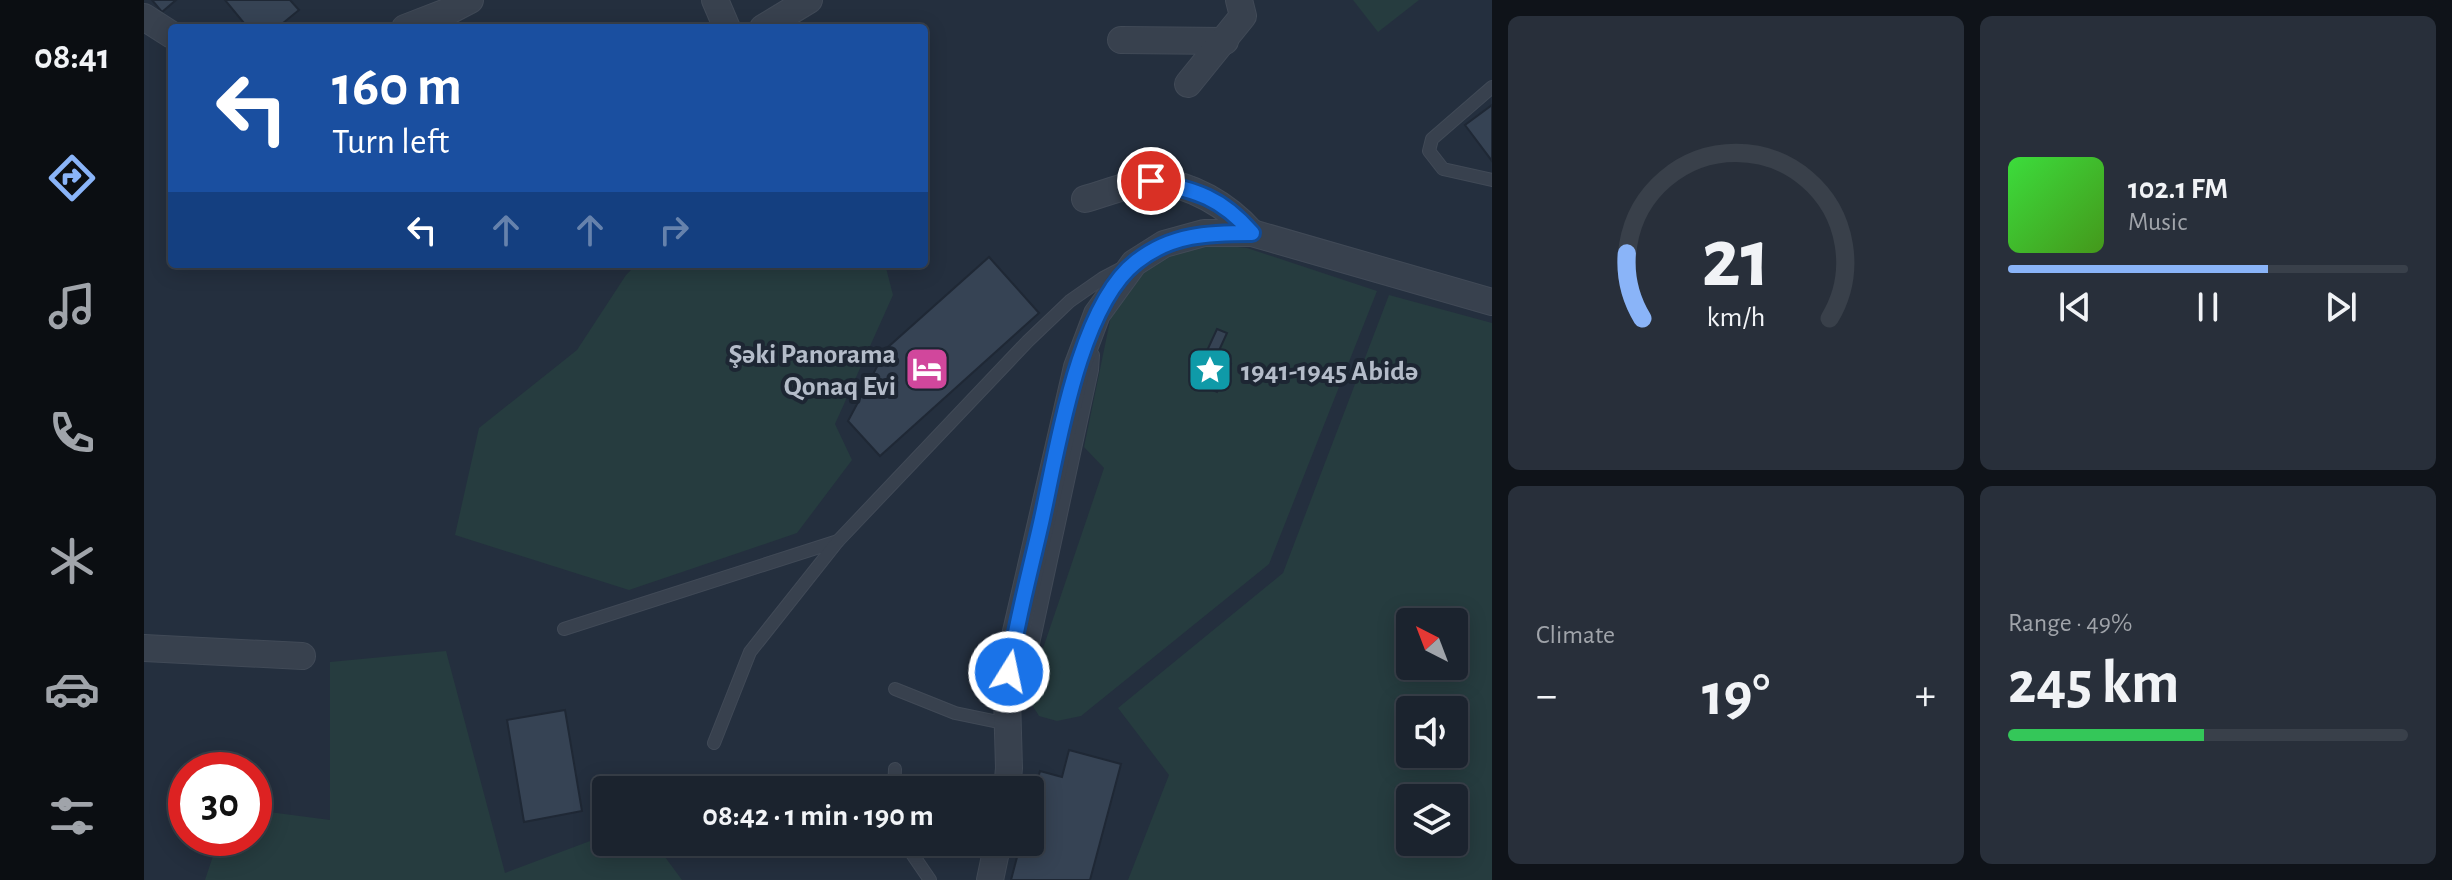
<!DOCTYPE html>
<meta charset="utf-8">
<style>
:root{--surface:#1b232e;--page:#282f3a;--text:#f1f3f6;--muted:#a0a4aa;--line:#39404a;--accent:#8ab4f8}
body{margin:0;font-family:"Alegreya Sans",sans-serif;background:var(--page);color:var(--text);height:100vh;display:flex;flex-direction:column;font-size:30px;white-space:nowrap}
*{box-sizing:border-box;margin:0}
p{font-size:26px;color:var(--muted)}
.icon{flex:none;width:44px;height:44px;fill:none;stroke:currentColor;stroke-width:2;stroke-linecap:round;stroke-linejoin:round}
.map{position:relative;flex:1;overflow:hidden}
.sheet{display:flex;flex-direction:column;gap:16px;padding:16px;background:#0f1319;width:960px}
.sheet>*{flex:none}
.guide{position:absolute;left:24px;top:24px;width:760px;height:244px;border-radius:8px;box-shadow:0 4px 20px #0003,0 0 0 2px var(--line);background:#1a4fa0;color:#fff;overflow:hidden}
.needle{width:52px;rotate:318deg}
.tools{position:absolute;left:1252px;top:608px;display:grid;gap:16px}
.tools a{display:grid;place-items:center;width:72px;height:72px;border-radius:8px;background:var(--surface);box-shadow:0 4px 20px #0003,0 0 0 2px var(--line);font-size:40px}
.speed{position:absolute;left:24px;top:752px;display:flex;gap:16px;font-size:40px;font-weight:700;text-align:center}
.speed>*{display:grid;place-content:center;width:104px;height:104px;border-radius:50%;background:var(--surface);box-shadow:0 4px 20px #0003,0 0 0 2px var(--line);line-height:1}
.speed .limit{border:12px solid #d22;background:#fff;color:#111}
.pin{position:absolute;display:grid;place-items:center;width:68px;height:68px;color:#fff;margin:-34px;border:4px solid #fff;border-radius:50%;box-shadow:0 2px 8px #0007}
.me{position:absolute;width:88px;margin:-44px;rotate:10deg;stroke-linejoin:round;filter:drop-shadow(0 0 6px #0008)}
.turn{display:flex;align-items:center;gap:28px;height:168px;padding:0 32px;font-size:36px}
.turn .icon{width:104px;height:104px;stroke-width:2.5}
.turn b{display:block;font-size:56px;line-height:68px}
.lanes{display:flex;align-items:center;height:76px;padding:0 32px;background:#0003;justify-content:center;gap:40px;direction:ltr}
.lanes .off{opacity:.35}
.big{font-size:60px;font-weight:700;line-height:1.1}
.sheet .tile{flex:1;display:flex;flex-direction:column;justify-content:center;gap:12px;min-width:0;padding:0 28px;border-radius:12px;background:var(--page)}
.sheet .dial{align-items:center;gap:0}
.dial svg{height:208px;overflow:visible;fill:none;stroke:var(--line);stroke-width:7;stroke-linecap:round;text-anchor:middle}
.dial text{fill:var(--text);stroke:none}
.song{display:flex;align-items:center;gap:24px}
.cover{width:96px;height:96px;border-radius:12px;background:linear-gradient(135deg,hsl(120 70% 55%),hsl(100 70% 35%))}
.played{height:8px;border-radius:4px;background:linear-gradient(90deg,var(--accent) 65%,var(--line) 65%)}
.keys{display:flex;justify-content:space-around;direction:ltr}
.heat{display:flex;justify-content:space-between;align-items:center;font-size:44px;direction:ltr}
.charge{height:12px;border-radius:6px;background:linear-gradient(90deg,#34c759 49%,var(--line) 0)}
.sheet .tiles{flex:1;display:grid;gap:16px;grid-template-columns:repeat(2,1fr)}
.trip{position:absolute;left:448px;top:776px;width:452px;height:80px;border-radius:8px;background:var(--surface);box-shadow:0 4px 20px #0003,0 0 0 2px var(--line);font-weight:700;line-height:80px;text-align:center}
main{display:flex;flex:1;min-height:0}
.dock{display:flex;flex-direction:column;width:144px;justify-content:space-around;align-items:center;background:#0b0e12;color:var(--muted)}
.dock .icon{width:56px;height:56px}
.dock .current{color:var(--accent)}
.dock b{font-size:36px;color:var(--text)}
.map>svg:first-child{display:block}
.green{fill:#263c3f;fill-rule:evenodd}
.building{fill:#364354;stroke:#1f2835;stroke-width:2}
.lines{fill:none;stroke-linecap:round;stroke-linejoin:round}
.service-casing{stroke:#414a57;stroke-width:14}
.minor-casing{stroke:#414a57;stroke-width:28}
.service{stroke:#38414e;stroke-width:12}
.minor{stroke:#38414e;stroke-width:26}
.route-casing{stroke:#114b97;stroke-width:20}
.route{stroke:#1a73e8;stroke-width:14}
.labels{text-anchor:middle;stroke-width:8;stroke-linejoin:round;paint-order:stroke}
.poi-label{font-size:28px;font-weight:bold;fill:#b4bcc9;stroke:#1d2633;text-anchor:end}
</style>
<main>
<nav class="dock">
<b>08:41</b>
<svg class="icon current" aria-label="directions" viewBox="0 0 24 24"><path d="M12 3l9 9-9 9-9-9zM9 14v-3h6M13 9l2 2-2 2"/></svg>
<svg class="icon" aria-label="music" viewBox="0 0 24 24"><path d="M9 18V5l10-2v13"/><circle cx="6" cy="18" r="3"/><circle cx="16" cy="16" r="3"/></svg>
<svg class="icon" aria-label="phone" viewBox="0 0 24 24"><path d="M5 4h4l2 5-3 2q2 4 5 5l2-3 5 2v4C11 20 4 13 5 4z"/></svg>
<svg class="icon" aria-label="climate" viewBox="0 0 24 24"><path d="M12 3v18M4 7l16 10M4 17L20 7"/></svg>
<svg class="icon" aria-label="car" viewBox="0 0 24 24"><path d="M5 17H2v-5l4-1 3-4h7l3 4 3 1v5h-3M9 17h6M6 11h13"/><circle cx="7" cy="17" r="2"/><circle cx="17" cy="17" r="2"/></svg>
<svg class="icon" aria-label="filters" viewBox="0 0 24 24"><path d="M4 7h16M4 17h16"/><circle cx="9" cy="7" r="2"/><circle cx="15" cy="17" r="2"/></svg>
</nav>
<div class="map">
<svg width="1348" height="880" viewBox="0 0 1348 880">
<rect width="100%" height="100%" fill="#242f3e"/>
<!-- green -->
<g class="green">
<polygon points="1209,0 1275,0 1234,32"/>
<polygon points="1066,244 1103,248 1233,291 1125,564 937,716 913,721 895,716 887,703 887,684 960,468 940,447 968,311 1005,265 1033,250"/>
<polygon points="493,264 741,264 749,295 691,424 708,460 653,533 485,590 311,535 335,428 433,350 482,275"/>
<path d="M 1245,295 L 1348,323 L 1348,880 L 984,880 L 1025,775 L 974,708 L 1139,573 ZM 1266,622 L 1310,622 L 1310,666 L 1266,666 ZM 1266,710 L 1310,710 L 1310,754 L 1266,754 ZM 1266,798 L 1310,798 L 1310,842 L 1266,842 Z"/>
<polygon points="302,651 361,873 462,835 462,842 510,842 538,880 61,880 75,838 110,838 110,810 186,820 186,662"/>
</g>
<!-- building -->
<g class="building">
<polygon points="8,0 32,0 18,12"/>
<polygon points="81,0 146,0 155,10 133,28 104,28"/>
<polygon points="1348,105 1348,161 1321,125"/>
<polygon points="845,257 895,313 736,456 704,421 743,348"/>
<polygon points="1073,329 1083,333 1072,357 1087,364 1073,392 1049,381"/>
<polygon points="421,710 438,811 380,822 363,720"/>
<polygon points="925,750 977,764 946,880 867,880 877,842 886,842 886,807 896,771 918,777"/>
</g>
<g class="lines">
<!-- service casing -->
<g class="service-casing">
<g id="service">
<polyline points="1348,87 1288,139 1285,151 1299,169 1348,180"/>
<polyline points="420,629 694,541"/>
<polyline points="884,667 948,370 949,355 945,350"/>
<polyline points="751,689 811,713 864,724"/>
<polyline points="570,743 606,652 694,541 884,341 926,301 959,278 980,267"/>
<polyline points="750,790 751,769"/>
<polyline points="760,842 786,880"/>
</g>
</g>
<!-- minor casing -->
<g class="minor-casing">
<g id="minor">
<polyline points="571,0 583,28"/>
<polyline points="0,17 28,35"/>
<polyline points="261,28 305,11 326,0"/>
<polyline points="619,28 665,0"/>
<polyline points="977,40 1081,41"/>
<polyline points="1044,84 1099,16 1095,0"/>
<path d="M 941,199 C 960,194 992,181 1009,181 C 1048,184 1083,205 1108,233"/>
<polyline points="0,648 158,656"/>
<polyline points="863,790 865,768 863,698 868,649 933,367 953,314 990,263 1020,244 1060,233 1108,233 1348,302"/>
<polyline points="846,880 854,842"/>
</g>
</g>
<!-- service -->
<use href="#service" class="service"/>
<!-- minor -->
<use href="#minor" class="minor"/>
</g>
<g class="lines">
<!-- route casing -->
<g class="route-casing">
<path id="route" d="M 865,672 C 872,622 886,572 897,523 C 913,452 934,307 992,262 C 1027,234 1065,233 1108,233 C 1077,197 1053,191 1007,181"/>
</g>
<!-- route -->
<use href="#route" class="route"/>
</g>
<!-- icons -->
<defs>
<g id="hotel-square" transform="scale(2.3)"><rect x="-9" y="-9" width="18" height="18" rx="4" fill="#d1479c" stroke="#1d2633"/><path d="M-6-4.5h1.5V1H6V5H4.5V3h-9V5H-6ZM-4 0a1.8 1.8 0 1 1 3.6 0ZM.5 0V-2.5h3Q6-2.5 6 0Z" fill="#fff"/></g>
<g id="sight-square" transform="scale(2.3)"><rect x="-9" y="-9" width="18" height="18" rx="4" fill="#0f9aa8" stroke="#1d2633"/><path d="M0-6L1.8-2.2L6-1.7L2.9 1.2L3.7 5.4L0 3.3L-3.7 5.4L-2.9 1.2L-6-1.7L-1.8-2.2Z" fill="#fff"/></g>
</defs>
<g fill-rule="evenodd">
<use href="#hotel-square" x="783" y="369"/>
<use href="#sight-square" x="1066" y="370"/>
</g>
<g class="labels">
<!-- poi labels -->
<g class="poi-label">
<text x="752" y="363">Şəki Panorama<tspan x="752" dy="32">Qonaq Evi</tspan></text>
<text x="1097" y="380" text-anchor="start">1941-1945 Abidə</text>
</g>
</g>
</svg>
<div class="tools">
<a><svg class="needle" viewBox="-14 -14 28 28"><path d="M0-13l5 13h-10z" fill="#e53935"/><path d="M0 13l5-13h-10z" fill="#a0a4aa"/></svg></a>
<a><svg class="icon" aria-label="sound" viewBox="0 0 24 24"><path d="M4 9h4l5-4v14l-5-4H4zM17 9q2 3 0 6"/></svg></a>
<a><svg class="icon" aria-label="layers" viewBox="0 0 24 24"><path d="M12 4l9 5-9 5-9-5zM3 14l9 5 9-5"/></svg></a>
</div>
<div class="speed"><div class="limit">30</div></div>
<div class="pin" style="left:1007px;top:181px;background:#d93025"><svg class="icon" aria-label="arrive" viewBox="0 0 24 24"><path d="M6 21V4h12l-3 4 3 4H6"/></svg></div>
<svg class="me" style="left:865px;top:672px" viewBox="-20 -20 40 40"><circle r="17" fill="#1a73e8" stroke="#fff" stroke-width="3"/><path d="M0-11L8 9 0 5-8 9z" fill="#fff"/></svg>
<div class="trip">08:42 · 1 min · 190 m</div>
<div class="guide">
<div class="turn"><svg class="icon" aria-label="left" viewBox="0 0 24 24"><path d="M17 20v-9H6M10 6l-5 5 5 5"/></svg><div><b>160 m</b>Turn left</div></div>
<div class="lanes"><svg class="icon" aria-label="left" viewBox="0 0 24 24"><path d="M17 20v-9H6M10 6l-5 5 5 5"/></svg><svg class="icon off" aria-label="ahead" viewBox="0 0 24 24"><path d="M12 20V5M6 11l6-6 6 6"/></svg><svg class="icon off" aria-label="ahead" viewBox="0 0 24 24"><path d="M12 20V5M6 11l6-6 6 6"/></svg><svg class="icon off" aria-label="right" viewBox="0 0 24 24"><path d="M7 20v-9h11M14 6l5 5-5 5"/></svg></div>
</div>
</div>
<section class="sheet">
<div class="tiles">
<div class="tile dial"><svg viewBox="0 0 100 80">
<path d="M14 69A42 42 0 1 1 86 69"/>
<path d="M14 69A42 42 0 0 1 8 44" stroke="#8ab4f8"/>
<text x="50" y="56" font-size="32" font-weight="700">21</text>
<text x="50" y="72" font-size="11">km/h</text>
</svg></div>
<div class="tile">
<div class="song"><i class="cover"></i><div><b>102.1 FM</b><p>Music</p></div></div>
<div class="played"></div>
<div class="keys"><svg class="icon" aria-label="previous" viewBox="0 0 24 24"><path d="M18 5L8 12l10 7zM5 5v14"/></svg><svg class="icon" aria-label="pause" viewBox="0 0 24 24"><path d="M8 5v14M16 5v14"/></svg><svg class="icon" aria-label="next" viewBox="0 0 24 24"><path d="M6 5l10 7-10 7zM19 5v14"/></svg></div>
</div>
<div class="tile"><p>Climate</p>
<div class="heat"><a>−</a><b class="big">19°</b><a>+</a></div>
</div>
<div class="tile"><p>Range · 49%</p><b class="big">245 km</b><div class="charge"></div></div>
</div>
</section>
</main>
